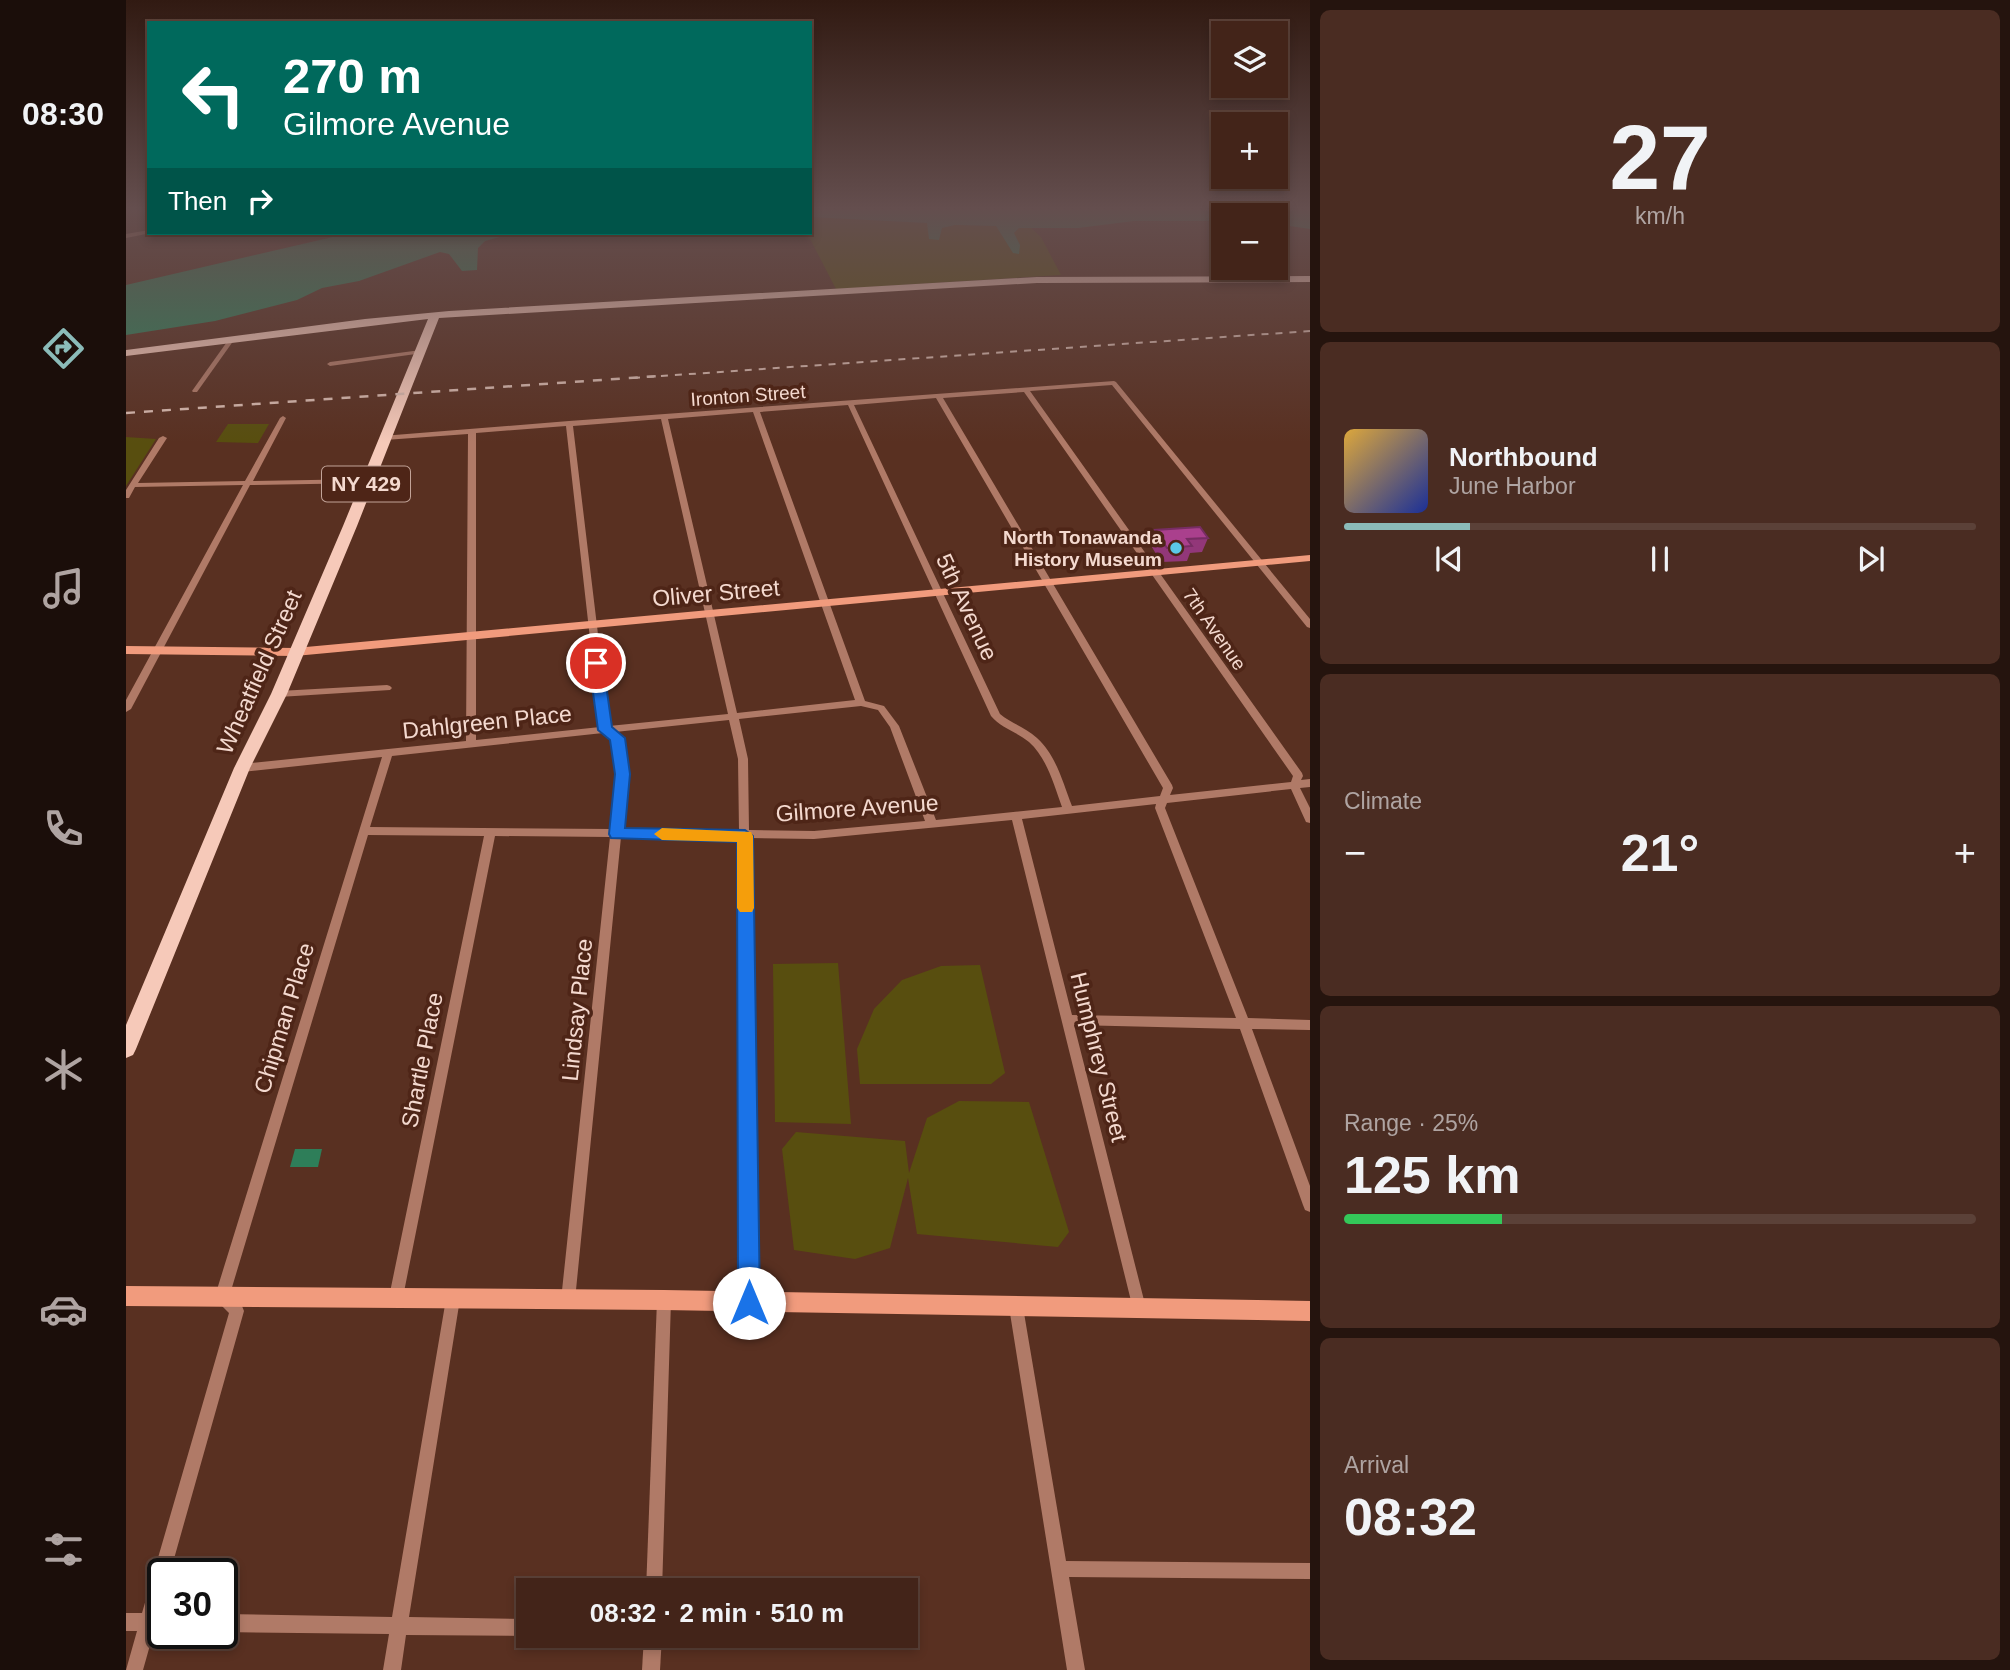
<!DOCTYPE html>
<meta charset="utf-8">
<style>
:root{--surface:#432419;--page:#4a2c22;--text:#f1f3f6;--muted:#afa4a2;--line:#5b4138;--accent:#8bbbb9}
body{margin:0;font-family:Helvetica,sans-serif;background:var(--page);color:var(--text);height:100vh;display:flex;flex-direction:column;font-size:26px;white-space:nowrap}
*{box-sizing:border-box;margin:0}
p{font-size:23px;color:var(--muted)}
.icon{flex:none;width:38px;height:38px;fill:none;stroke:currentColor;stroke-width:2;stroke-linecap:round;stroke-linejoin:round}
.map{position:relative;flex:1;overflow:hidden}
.details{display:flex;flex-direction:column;gap:10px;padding:10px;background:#25140e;width:700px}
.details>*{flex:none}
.top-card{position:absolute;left:21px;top:21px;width:665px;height:214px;border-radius:0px;box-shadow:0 4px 10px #0003,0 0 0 2px var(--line);background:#00695c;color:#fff;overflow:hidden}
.fabs{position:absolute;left:1085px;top:21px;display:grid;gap:14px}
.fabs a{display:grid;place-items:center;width:77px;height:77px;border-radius:0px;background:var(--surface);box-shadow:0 4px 10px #0003,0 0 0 2px var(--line);font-size:35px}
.speed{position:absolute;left:21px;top:1558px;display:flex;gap:14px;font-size:35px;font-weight:700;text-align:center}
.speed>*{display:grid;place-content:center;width:91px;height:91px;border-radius:50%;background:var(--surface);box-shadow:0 4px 10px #0003,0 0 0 2px var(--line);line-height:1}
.speed .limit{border:4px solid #111;border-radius:10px;background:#fff;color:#111}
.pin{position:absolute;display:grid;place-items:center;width:60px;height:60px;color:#fff;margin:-30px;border:4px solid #fff;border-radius:50%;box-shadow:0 2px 7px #0007}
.me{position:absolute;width:77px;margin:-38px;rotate:0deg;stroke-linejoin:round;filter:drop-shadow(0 0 5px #0008)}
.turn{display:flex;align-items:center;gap:24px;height:147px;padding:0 21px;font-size:32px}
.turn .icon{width:91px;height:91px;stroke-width:2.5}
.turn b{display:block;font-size:49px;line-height:60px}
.then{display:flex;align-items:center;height:66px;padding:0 21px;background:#0003;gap:14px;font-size:26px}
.big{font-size:52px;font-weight:800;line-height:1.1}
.details .tile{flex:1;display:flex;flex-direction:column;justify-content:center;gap:10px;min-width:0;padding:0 24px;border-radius:10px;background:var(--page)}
.details .dial{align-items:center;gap:0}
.dial b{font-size:91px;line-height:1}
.song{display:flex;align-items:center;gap:21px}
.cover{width:84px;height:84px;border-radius:10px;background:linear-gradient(135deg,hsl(40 70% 55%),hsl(230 70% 35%))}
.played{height:7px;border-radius:4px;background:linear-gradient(90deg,var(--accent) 20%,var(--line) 20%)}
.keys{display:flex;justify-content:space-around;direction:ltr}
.heat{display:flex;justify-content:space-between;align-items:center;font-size:38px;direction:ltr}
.charge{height:10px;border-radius:5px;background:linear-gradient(90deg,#34c759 25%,var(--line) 0)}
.trip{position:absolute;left:390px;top:1578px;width:402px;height:70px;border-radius:0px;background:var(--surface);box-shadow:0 4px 10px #0003,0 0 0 2px var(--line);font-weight:800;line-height:70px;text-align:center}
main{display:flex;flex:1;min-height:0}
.dock{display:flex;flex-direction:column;width:126px;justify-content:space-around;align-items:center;background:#1b0e0a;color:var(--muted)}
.dock .icon{width:49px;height:49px}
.dock .active{color:var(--accent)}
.dock b{font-size:32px;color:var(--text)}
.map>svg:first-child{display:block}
.green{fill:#584e0f}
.water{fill:#2e7e59}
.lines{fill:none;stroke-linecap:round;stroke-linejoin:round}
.street{fill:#b07a67;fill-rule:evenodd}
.secondary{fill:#f19b7d;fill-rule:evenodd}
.primary{fill:#f6c9b9;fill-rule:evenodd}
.rail-far1{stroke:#d8baaf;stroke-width:2;stroke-dasharray:7 7;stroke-linecap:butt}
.rail{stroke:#d8baaf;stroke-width:2.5;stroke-dasharray:9 9;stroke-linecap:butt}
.wall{fill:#923779}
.building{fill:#aa408d;stroke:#772d63;stroke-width:2}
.route{fill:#1a73e8;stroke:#114b97;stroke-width:2}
.slow{fill:#f59e0b}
.poi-dot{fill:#5bc8e7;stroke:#4e2517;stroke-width:2.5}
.labels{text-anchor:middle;stroke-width:7;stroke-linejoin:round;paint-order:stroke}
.far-street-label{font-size:19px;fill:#f4d9cf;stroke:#4e2517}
.far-poi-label{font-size:19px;font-weight:bold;fill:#f4d9cf;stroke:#4e2517;text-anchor:end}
.shield{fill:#4e2517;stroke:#c2a398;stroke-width:2}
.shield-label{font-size:21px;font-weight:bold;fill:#f4d9cf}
.street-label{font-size:23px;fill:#f4d9cf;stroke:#4e2517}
</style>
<main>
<nav class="dock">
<b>08:30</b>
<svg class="icon active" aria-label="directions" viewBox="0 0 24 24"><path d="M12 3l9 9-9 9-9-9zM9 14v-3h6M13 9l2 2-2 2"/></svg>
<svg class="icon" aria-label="music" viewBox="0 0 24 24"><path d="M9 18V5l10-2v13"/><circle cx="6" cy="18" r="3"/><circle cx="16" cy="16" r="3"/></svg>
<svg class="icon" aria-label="phone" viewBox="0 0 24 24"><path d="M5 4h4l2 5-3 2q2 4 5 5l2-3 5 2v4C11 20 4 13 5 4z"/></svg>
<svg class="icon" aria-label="climate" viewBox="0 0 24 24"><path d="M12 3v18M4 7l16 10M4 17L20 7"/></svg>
<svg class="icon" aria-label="car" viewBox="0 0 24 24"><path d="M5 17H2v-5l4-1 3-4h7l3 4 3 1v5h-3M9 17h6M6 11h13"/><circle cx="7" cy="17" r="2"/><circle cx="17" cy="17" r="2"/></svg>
<svg class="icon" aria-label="filters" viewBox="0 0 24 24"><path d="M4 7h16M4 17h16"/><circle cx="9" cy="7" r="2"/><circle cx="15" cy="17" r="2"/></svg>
</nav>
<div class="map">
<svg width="1184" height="1670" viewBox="0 0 1184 1670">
<rect width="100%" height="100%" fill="#593021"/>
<!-- green -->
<g class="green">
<polygon points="684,217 802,223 813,240 816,228 829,225 870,226 887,252 894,245 888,233 893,228 904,227 915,237 935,275 710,289 681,233 684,233"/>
<polygon points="102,424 143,424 132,443 90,442"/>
<polygon points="0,437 30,439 0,486"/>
<polygon points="712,963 725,1124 649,1122 647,964"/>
<polygon points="854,965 879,1073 865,1084 734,1084 731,1049 748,1009 776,980 815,966"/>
<polygon points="833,1101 903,1102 943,1232 932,1247 791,1234 782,1178 764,1248 729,1259 668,1250 656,1149 670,1132 779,1141 783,1173 801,1118"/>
</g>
<!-- water -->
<g class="water">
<polygon points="684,209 1184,209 1184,229 1150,224 1150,215 1097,215 1097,221 1008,221 952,228 893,228 888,233 894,245 893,254 887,253 870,226 829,225 816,228 813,240 803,239 801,223 684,217"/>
<polygon points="224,233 389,233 359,241 352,248 351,270 336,271 323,254 314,252 233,281 196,288 171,300 89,321 0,335 0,285"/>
<polygon points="169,1149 196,1149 192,1167 164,1167"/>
</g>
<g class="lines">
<!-- street -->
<g class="street">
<polygon points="23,230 23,233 25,233 0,238 0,234"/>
<polygon points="103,339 108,340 71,392 67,392 66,391"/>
<polygon points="295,350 298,352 297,353 204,366 201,364 204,362"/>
<path d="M 988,381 L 990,382 L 1184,619 L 1184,628 L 1181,627 L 986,385 L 904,391 L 1176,773 L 1177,776 L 1175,780 L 1184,779 L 1184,787 L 1174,788 L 1184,808 L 1184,823 L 1180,822 L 1165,789 L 1041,803 L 1039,808 L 1122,1018 L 1184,1020 L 1184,1030 L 1126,1029 L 1184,1186 L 1184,1212 L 1179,1210 L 1177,1205 L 1114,1029 L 948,1025 L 1020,1308 L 1018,1313 L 1013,1315 L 1008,1313 L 886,820 L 688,839 L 623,838 L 630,1303 L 628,1308 L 623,1310 L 618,1308 L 616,1303 L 613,838 L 495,837 L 449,1300 L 447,1305 L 442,1307 L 437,1305 L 435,1300 L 484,837 L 369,836 L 277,1297 L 275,1302 L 270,1304 L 265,1302 L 263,1297 L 358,836 L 242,835 L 104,1294 L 116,1306 L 118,1311 L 44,1573 L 37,1573 L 37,1599 L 33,1613 L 37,1613 L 37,1631 L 28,1631 L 17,1670 L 0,1670 L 11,1631 L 0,1631 L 0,1613 L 16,1613 L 103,1313 L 91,1301 L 89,1296 L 256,757 L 116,772 L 111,768 L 116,764 L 340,741 L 342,434 L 259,440 L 255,438 L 256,436 L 443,421 ZM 898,392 L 1167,776 L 1165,782 L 1044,795 L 1047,788 L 1046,785 L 817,398 ZM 810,398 L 1037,788 L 1034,796 L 946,806 C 937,783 930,755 911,738 C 900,728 885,723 874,714 L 728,405 ZM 722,405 L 865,716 C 875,728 891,732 903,742 C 921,758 928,785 936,807 L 810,820 L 773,726 L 758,706 L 739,701 L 634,412 ZM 627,412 L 729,700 L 611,713 L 542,419 ZM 535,419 L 602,714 L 483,726 L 447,426 ZM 440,426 L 474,727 L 350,740 L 350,433 ZM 735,706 L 752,710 L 764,727 L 799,821 L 688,831 L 623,830 L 622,759 L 613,719 ZM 603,720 L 612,759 L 613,830 L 496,829 L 501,774 L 496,738 L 489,732 ZM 477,733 L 486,740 L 491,774 L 485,829 L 244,827 L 266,756 ZM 1030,804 L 1029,808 L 1110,1018 L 946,1015 L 896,819 Z"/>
<polygon points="157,416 160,418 127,481 241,479 245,481 241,483 124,485 5,709 0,712 0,700 117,485 9,487 3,498 0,498 0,490 33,438 37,436 41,438 12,483 119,481 154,418"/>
<polygon points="261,685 264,686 266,688 264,690 153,697 148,694 153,691"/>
<polygon points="327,1292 332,1294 334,1299 283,1617 402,1619 403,1636 280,1635 275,1670 257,1670 263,1634 96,1632 96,1614 266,1617 320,1299 322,1294"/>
<polygon points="538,1293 543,1295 545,1300 536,1591 520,1591 531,1300 533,1295"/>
<polygon points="890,1300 895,1302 897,1307 940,1561 1184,1563 1184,1579 943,1577 959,1670 941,1670 883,1307 885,1302"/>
<polygon points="518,1636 536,1636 534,1670 516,1670"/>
</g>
<!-- secondary -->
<g class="secondary">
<polygon points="1184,555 1184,561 169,656 0,654 0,646 169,648"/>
<polygon points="0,1286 538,1290 1184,1301 1184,1321 538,1310 0,1306"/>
</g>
<!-- primary -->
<polygon class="primary" points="1184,276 1184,282 911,283 313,318 231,526 161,694 124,768 10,1049 7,1055 0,1058 0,1025 108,768 145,694 217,526 302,319 0,356 0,350 239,319 323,311 911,277"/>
<!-- rail-far1 -->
<polyline class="rail-far1" points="507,378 1184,331"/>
<!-- rail -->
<polyline class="rail" points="0,413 532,376"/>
</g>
<!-- wall -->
<polygon class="wall" points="1029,530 1082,538 1076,552 1064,553 1061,561 1035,562 1024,544"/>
<!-- building -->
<polygon class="building" points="1074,527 1082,538 1061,539 1066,546 1041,548 1029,530"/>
<!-- sky -->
<linearGradient id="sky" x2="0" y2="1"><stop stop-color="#311a12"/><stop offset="0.47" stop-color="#644e4e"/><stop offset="1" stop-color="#644e4e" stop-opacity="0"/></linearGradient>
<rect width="1184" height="443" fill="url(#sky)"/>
<!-- route -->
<polygon class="route" points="470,658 477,663 486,727 499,738 504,774 499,828 619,830 627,836 634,1303 631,1311 623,1314 615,1311 612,1303 611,842 485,838 483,834 489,774 484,740 472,730 463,663"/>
<!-- slow -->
<polygon class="slow" points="536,828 625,832 627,836 628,908 626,912 614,912 611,908 611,842 536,840 528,834"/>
<!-- markers -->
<circle class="poi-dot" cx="1050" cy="548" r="7"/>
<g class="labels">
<!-- far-street labels -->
<g class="far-street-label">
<text transform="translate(622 395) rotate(-4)" y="7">Ironton Street</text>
<text transform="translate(1089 629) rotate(55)" y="7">7th Avenue</text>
</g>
<!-- far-poi labels -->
<g class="far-poi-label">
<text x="1036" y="544">North Tonawanda<tspan x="1036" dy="22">History Museum</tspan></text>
</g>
<!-- shield labels -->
<rect class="shield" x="196" y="466.5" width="88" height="35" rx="5"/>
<g class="shield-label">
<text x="240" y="491">NY 429</text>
</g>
<!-- street labels -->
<g class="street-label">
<text transform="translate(590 593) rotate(-5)" y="8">Oliver Street</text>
<text transform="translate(841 607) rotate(65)" y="8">5th Avenue</text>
<text transform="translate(133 672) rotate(-66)" y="8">Wheatfield Street</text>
<text transform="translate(361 722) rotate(-6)" y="8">Dahlgreen Place</text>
<text transform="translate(731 808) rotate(-4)" y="8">Gilmore Avenue</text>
<text transform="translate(451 1010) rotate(-84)" y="8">Lindsay Place</text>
<text transform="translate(158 1018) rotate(-73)" y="8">Chipman Place</text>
<text transform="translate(973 1057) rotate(76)" y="8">Humphrey Street</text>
<text transform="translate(296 1060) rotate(-79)" y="8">Shartle Place</text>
</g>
</g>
</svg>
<div class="fabs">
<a><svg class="icon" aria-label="layers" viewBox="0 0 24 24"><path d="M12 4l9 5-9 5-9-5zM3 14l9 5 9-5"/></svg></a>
<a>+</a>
<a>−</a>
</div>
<div class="speed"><div class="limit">30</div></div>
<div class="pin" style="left:470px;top:663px;background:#d93025"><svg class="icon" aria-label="arrive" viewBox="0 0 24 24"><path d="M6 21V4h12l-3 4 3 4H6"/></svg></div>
<svg class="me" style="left:623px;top:1303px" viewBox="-20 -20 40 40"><circle r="19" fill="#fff"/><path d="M0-13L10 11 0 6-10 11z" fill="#1a73e8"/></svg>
<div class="trip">08:32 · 2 min · 510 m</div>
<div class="top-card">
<div class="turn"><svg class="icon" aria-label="left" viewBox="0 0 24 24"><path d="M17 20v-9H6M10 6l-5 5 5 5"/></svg><div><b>270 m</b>Gilmore Avenue</div></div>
<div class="then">Then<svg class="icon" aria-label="right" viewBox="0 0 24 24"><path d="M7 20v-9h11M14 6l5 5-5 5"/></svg></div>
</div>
</div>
<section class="details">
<div class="tile dial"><b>27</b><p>km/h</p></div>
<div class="tile">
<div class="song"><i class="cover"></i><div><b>Northbound</b><p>June Harbor</p></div></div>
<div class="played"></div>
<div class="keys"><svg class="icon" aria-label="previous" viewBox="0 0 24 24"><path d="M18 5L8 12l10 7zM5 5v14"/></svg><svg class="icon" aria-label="pause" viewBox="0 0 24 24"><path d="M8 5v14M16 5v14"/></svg><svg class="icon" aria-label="next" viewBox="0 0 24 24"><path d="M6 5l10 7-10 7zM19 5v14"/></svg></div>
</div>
<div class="tile"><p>Climate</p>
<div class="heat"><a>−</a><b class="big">21°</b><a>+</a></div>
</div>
<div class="tile"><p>Range · 25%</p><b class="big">125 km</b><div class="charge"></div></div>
<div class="tile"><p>Arrival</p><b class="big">08:32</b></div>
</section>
</main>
